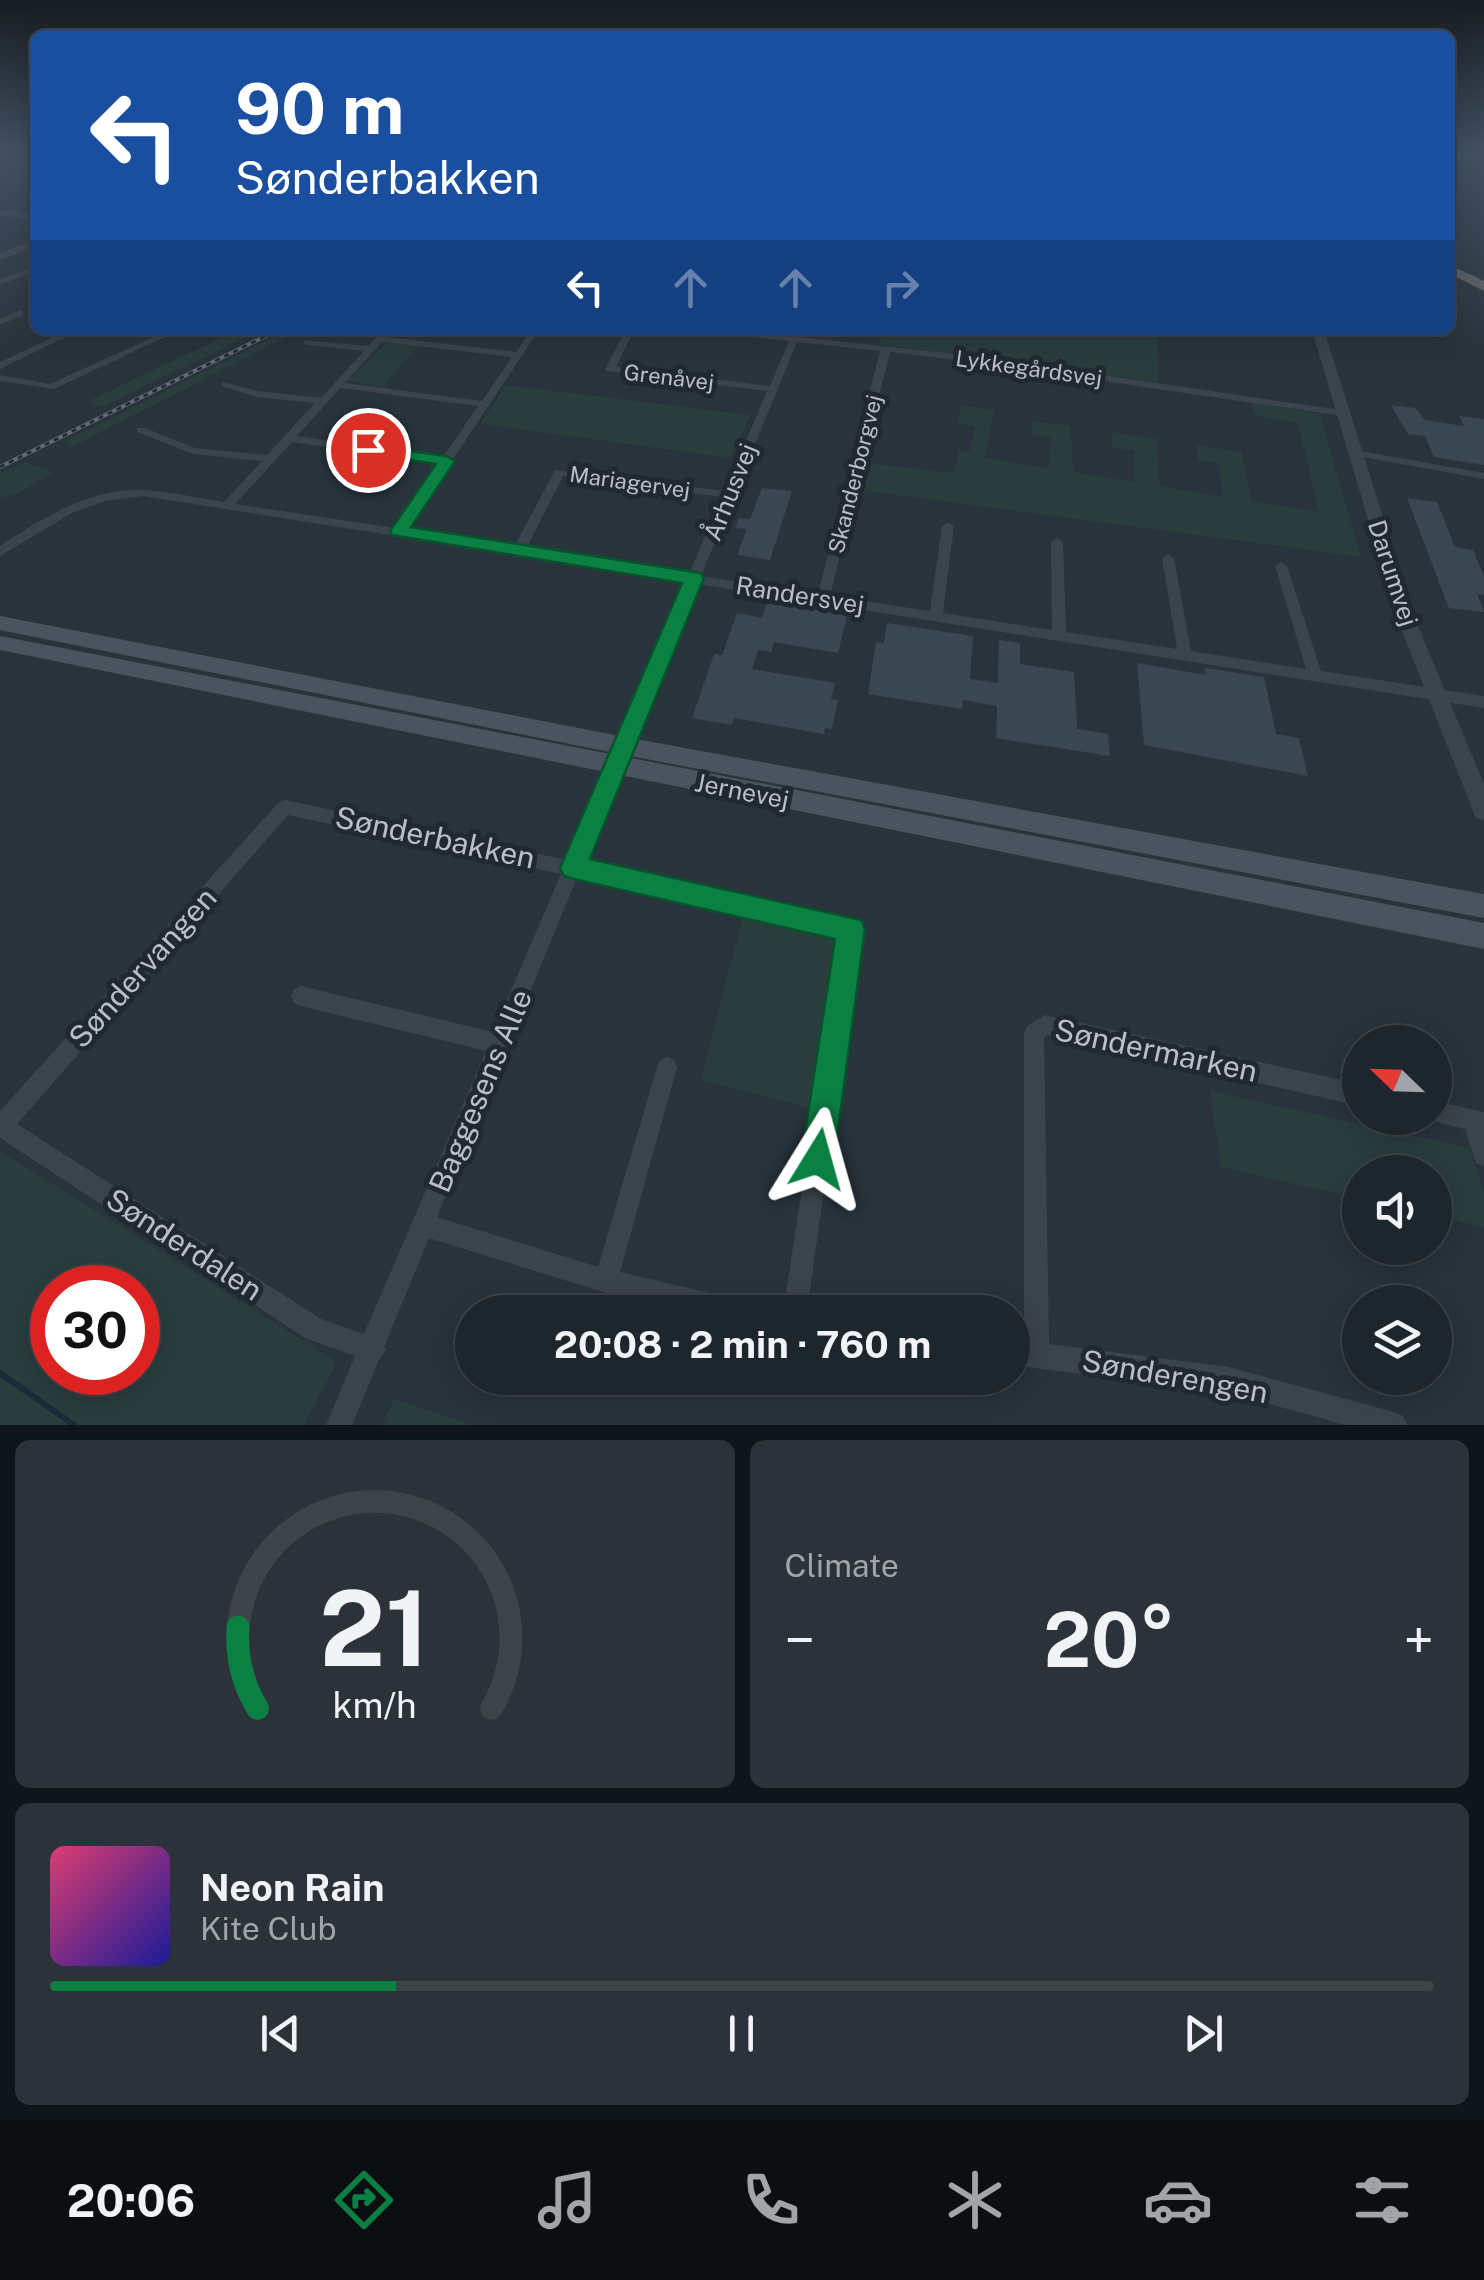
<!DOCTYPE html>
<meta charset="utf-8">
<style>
:root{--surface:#1e262d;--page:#2b3239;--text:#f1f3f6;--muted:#a1a5aa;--line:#3c4349;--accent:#0b8043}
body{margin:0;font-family:"Public Sans",sans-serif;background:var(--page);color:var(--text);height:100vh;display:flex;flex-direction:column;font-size:38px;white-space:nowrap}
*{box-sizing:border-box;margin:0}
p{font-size:32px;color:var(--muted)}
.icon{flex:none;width:55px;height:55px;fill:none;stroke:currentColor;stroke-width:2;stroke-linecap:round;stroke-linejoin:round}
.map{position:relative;height:1425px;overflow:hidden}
.details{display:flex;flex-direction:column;gap:15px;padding:15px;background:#101519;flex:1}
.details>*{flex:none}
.banner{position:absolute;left:30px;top:30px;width:1425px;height:305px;border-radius:15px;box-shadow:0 5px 25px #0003,0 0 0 2px var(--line);background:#1a4fa0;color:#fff;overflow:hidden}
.needle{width:65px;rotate:293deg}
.buttons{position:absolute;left:1342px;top:1025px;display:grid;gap:20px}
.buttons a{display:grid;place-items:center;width:110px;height:110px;border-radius:50%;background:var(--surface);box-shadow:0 5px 25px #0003,0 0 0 2px var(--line);font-size:50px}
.speed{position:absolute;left:30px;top:1265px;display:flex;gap:20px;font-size:50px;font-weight:700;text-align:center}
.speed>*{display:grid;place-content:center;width:130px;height:130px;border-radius:50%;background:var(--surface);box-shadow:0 5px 25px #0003,0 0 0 2px var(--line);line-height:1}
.speed .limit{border:15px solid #d22;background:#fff;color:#111}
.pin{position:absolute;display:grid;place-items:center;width:85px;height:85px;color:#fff;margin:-42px;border:5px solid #fff;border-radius:50%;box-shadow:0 2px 10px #0007}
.me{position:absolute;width:110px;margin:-55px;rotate:8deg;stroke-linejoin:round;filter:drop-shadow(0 0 8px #0008)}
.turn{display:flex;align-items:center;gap:35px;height:210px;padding:0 40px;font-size:45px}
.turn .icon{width:130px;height:130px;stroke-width:2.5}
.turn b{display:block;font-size:70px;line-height:85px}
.lanes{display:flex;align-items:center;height:95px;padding:0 40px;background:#0003;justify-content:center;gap:50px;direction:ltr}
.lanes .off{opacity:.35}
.big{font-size:75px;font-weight:700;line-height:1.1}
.details .card{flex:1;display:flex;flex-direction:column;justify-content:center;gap:15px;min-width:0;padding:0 35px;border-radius:15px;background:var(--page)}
.details .dial{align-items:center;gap:0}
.dial svg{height:260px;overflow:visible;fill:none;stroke:var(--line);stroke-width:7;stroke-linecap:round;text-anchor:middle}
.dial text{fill:var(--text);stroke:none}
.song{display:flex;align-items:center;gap:30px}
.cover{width:120px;height:120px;border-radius:15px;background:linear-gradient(135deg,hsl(340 70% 55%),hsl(240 70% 35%))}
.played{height:10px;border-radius:5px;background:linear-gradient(90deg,var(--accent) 25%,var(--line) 25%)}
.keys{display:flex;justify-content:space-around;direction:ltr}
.heat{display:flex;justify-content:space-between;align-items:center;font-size:55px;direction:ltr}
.details .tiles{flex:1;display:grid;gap:15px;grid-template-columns:1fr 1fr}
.card:last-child{grid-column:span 2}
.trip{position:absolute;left:455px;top:1295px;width:575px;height:100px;border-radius:50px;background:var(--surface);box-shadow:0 5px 25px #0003,0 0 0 2px var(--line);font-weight:700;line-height:100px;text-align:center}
.dock{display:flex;height:160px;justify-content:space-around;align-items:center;background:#0c0f12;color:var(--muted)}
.dock .icon{width:70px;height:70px}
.dock .selected{color:var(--accent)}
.dock b{font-size:45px;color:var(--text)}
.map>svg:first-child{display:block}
.green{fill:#2a3d3d;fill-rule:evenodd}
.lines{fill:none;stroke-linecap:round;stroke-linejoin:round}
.stream{stroke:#1c2b39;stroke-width:6}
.building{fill:#3a4752}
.minor{fill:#3b444c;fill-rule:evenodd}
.tertiary{fill:#3b444c;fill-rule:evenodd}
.secondary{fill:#4a545f;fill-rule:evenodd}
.trunk{fill:#666463;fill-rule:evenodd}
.rail-casing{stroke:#5e6973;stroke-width:4}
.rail{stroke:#202931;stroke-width:2.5;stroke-dasharray:5;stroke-linecap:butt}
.route{fill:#0b8043;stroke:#07532c;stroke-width:2.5}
.labels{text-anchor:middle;stroke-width:10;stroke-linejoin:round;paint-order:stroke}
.far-street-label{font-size:22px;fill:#b8bfc7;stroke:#202931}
.street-label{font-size:25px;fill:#b8bfc7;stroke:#202931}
.near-street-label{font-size:30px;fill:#b8bfc7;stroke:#202931}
</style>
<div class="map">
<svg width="1484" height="1425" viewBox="0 0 1484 1425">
<rect width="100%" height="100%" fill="#28333c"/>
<!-- green -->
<g class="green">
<polygon points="0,152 35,152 35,184 0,180 7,177 0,175"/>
<polygon points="238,330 260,330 103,407 88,401"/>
<polygon points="287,330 300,330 74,446 63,442"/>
<polygon points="881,330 1157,330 1159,382 878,344 884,331"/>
<polygon points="387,342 418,346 382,387 348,381"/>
<polygon points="506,385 750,415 731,458 480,424"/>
<polygon points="1251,402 1320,414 1361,557 859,490 866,463 954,473 959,451 969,452 975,427 957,423 962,405 994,410 985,458 1048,468 1051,438 1032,435 1033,421 1071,426 1073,472 1134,482 1134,451 1112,447 1112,432 1157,439 1160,486 1223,497 1219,464 1198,460 1197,445 1242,452 1251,501 1319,512 1298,423 1256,416"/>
<polygon points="25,462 54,472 16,494 0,498 0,474"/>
<polygon points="743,915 838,936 809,1108 701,1080"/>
<polygon points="1210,1091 1469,1148 1484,1193 1484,1227 1435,1216 1435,1172 1360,1172 1360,1199 1221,1167"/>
<path d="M 0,1151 L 337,1362 L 304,1425 L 0,1425 ZM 52,1288 L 138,1288 L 138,1372 L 52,1372 Z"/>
<polygon points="394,1399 472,1425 382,1425"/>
</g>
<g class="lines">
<!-- stream -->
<polyline class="stream" points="0,1373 74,1425"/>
</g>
<!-- building -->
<g class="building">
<polygon points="1391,405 1415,408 1425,420 1464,426 1459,416 1484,419 1484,465 1434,457 1425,436 1408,434"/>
<polygon points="762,488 792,491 770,560 737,555 747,529 735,528 739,518 750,519"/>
<polygon points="1407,498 1437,502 1455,547 1473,550 1484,577 1484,595 1477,594 1484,612 1449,608"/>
<polygon points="768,599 847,616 838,653 774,642 771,652 758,650 752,669 835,683 831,699 838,700 832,729 825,728 824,734 734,718 732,725 692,718 714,654 722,655 737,613 762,618"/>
<polygon points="887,623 973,636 970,679 998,683 999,640 1020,643 1020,664 1074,672 1077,729 1108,734 1110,756 996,738 997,706 963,700 962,709 868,694 876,642 884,643"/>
<polygon points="1137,663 1206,675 1205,668 1264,677 1276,734 1299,738 1308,776 1144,745"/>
</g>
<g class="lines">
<!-- minor -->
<g class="minor">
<polygon points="35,266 35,271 0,285 0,280"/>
<polygon points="20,310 23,311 23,315 0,325 0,319"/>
<polygon points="69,330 80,330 0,369 0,362"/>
<polygon points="169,330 180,330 54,389 0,381 0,375 50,384"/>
<path d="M 383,330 L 392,330 L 387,337 L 516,352 L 531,330 L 539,330 L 406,530 L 514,547 L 555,470 L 725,491 L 767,391 L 607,371 L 605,369 L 626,330 L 634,330 L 616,367 L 770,386 L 789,341 L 714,333 L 710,330 L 738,330 L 973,356 L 1347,411 L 1347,415 L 1343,416 L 973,362 L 890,352 L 830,596 L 930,611 L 942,526 L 948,522 L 954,526 L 943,613 L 1052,630 L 1051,542 L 1057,538 L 1063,542 L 1066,632 L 1177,649 L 1162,558 L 1168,554 L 1174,558 L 1191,651 L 1306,669 L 1275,566 L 1281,562 L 1287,566 L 1321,671 L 1484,696 L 1484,708 L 698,584 L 583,863 L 858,923 L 860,929 L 807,1312 L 783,1312 L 841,935 L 577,878 L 437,1217 L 598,1267 L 657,1067 L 660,1060 L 667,1057 L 674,1060 L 677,1067 L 620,1272 L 739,1300 L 748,1303 L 751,1312 L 689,1312 L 606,1293 L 429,1238 L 384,1347 L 386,1350 L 379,1360 L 352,1425 L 326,1425 L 355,1356 L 305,1338 L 0,1138 L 0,1111 L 279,802 L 285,800 L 567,860 L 686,582 L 143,496 L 105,501 L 72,513 L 0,556 L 0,546 C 42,518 93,486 146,490 C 172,492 198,498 224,502 L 262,461 L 193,454 L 137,432 L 137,428 L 145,428 L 195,448 L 267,455 L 315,403 L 257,397 L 222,386 L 222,382 L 258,391 L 321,398 L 364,351 L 307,345 L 304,344 L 304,340 L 368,346 ZM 382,342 L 512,357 L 482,401 L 345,383 ZM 797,342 L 880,351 L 818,594 L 701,576 ZM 340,388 L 478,406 L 443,457 L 297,436 ZM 292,442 L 439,463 L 395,528 L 235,504 ZM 563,476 L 722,497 L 689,574 L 526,549 ZM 288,815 L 561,874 L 493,1032 L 301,986 L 294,989 L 291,996 L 294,1003 L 301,1006 L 486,1051 L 364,1334 L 321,1319 L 17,1124 Z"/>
<polygon points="1355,450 1484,473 1484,479 1351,455 1351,451"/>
<polygon points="1045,1015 1360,1084 1360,1106 1047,1035 1044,1038 1049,1344 1229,1367 1394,1412 1403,1416 1407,1425 1346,1425 1229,1393 1012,1365 1012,1340 1024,1341 1024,1033 1027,1026"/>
<polygon points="1435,1101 1484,1112 1484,1166 1476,1163 1465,1129 1427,1120 1427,1118 1435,1118"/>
</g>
<!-- tertiary -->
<g class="tertiary">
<polygon points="0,209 35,214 35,220 0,215"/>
<polygon points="35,240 35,247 0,260 0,253"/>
<polygon points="1312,330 1324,330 1416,621 1484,784 1484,820 1476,818 1473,811 1398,621"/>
</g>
<!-- secondary -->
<g class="secondary">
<polygon points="0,616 625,737 1484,894 1484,918 625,755 0,630"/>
<polygon points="0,636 1484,923 1484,949 0,650"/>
</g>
<!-- trunk -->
<polygon class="trunk" points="1450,265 1484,281 1484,291 1450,274"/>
<!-- rail casing -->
<g class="rail-casing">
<polyline id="rail" points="0,467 278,330"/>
</g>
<!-- rail -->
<use href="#rail" class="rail"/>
</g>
<!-- sky -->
<linearGradient id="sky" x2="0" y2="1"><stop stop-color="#161c21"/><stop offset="0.43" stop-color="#425061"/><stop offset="1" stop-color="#425061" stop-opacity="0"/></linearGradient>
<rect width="1484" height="352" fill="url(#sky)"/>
<!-- route -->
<polygon class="route" points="368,445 446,456 455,461 411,527 701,573 704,578 590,859 861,920 865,929 834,1159 829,1171 818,1176 806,1171 801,1159 835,939 574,879 564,876 560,868 682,583 392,535 390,531 436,464 362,453 359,450"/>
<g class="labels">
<!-- far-street labels -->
<g class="far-street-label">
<text transform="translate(1029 368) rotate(8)" y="8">Lykkegårdsvej</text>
<text transform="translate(669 377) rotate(7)" y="8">Grenåvej</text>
<text transform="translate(855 474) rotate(-76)" y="8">Skanderborgvej</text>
<text transform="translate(630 482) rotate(8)" y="8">Mariagervej</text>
</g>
<!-- street labels -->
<g class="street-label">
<text transform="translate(730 492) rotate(-68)" y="9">Århusvej</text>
<text transform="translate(1393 573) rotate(72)" y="9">Darumvej</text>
<text transform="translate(800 595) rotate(9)" y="9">Randersvej</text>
<text transform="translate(742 791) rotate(11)" y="9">Jernevej</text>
</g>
<!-- near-street labels -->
<g class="near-street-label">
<text transform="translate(435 838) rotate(12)" y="10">Sønderbakken</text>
<text transform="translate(143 968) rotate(-48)" y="10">Søndervangen</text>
<text transform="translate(1156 1051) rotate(12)" y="10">Søndermarken</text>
<text transform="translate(481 1091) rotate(-67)" y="10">Baggesens Alle</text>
<text transform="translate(184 1245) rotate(33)" y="10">Sønderdalen</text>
<text transform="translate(1175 1377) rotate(10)" y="10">Sønderengen</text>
</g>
</g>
</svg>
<div class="buttons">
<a><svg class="needle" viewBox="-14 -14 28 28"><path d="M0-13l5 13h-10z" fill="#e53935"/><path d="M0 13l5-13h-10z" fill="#a1a5aa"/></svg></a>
<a><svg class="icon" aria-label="sound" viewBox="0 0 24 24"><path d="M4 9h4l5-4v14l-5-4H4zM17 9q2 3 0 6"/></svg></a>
<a><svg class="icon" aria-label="layers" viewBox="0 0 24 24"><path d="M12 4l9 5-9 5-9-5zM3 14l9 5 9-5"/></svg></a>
</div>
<div class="speed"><div class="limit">30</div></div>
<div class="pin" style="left:368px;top:450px;background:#d93025"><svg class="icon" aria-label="arrive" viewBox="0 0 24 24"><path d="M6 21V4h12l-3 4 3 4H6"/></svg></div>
<svg class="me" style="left:818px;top:1159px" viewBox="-20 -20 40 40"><path d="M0-17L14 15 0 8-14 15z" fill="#0b8043" stroke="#fff" stroke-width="4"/></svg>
<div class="trip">20:08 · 2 min · 760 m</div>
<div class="banner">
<div class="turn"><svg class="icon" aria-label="left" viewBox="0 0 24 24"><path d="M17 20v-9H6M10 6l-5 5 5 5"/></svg><div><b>90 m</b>Sønderbakken</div></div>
<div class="lanes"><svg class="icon" aria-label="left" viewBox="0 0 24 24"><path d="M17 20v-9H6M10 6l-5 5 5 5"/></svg><svg class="icon off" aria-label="ahead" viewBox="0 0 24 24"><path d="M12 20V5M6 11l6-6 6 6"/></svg><svg class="icon off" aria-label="ahead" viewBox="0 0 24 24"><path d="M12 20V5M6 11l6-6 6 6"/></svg><svg class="icon off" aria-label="right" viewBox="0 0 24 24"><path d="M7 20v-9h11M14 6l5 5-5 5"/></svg></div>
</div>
</div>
<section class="details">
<div class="tiles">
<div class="card dial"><svg viewBox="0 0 100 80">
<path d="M14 69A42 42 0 1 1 86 69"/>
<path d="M14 69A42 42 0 0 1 8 44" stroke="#0b8043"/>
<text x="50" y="56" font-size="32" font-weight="700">21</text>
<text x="50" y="72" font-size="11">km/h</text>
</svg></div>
<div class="card"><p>Climate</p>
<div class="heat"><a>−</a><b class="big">20°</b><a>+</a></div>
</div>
<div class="card">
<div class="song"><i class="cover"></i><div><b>Neon Rain</b><p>Kite Club</p></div></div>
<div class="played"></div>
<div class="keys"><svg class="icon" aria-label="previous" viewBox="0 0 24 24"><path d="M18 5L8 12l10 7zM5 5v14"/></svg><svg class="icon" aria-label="pause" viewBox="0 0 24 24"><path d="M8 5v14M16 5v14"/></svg><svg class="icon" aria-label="next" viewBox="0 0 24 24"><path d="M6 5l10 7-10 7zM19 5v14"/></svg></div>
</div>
</div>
</section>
<nav class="dock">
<b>20:06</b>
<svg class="icon selected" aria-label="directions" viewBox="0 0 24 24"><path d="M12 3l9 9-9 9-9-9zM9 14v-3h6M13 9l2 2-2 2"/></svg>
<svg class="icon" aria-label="music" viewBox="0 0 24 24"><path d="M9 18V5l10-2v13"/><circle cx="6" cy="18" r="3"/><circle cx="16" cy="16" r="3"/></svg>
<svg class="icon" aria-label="phone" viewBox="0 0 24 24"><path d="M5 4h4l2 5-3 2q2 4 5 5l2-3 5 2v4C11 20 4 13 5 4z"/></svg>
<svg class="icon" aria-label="climate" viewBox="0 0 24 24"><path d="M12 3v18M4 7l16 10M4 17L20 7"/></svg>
<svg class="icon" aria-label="car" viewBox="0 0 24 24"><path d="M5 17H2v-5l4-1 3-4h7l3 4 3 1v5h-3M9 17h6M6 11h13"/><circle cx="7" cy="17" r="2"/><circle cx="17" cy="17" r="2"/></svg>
<svg class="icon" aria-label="filters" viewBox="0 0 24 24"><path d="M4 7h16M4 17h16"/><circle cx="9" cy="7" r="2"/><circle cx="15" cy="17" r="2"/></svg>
</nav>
